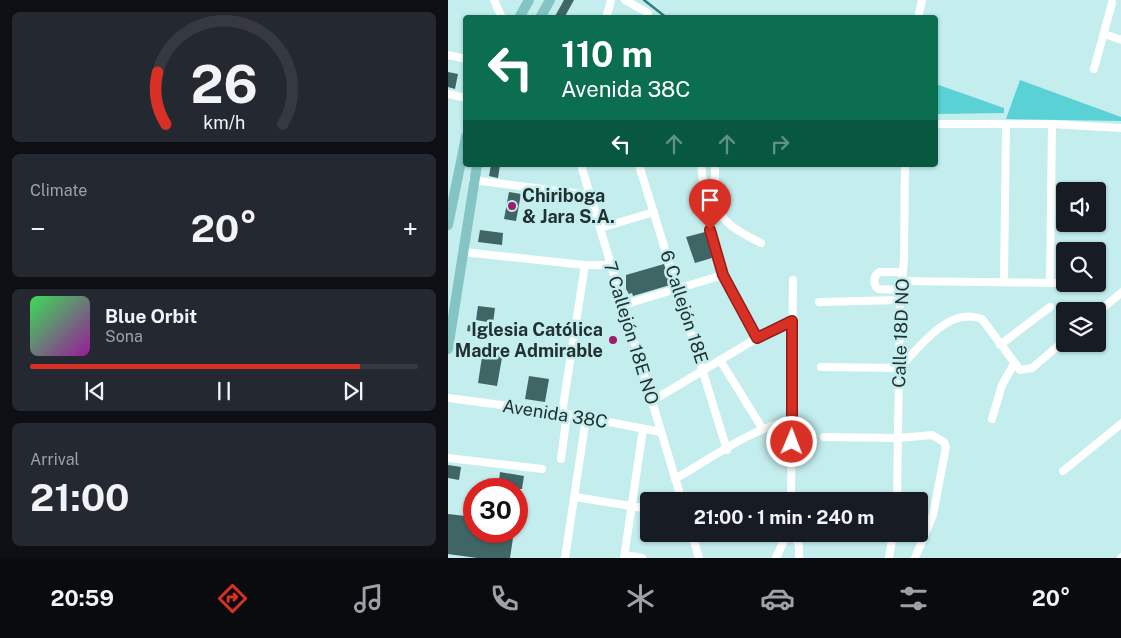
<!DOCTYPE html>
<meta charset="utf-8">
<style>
:root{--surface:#171b24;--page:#242831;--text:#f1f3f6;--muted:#9ea1a6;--line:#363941;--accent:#d93025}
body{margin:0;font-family:"Public Sans",sans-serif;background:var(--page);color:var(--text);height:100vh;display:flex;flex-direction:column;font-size:19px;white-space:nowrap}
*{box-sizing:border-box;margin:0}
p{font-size:16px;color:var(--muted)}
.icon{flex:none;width:28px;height:28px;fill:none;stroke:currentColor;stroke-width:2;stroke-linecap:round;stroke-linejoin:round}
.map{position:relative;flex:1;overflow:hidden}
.panel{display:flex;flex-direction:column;gap:12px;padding:12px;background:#0d0f14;width:448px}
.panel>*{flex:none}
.banner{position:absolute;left:15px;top:15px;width:475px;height:152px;border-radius:5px;box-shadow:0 1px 4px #0004;background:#0b6e4f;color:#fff;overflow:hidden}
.controls{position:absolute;left:608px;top:182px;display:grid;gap:10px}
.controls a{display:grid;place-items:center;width:50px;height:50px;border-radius:5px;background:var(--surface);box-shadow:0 1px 4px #0004;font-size:25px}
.speed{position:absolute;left:15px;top:478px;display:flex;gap:10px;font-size:25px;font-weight:700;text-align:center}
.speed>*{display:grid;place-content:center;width:65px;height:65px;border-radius:50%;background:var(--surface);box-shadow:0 1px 4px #0004;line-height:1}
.speed .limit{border:8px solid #d22;background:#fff;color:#111}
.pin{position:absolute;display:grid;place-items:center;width:42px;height:42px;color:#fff;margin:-51px -21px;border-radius:50% 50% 50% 0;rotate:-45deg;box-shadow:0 0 5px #0007}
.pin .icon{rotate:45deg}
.me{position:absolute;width:55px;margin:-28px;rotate:1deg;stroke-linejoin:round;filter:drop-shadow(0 0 4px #0008)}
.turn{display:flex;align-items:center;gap:18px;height:105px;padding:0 15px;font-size:22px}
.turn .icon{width:65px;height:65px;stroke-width:2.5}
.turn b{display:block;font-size:35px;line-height:42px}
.lanes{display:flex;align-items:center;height:48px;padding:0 15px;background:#0003;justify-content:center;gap:25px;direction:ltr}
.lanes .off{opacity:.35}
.big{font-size:38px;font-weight:700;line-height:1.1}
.panel .card{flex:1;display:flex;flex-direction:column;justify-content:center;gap:8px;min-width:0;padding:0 18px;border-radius:8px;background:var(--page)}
.panel .dial{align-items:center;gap:0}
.dial svg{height:130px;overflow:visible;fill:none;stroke:var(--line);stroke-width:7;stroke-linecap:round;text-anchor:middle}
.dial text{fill:var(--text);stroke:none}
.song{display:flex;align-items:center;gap:15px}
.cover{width:60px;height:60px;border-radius:8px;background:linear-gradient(135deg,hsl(130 70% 55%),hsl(300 70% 35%))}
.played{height:5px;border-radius:2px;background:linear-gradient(90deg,var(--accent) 85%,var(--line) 85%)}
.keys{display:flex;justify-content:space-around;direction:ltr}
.heat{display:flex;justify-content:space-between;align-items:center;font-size:28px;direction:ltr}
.trip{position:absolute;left:192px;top:492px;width:288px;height:50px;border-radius:5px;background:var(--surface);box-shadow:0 1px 4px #0004;font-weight:700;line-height:50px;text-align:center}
.menu{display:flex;height:80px;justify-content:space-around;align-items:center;background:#090b0e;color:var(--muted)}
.menu .icon{width:35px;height:35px}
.menu .on{color:var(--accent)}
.menu b{font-size:22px;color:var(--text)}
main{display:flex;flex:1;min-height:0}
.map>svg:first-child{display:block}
.green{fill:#5ad2d5}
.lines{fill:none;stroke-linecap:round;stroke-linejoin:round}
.stream{stroke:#357d7f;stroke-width:2.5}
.building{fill:#406565}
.minor{stroke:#fff;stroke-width:8}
.major{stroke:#85c4c5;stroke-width:10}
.route-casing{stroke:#8d1f18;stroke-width:12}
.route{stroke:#d93025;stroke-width:9}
.poi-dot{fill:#9d1c6f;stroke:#c4eded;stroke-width:2}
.labels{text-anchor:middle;stroke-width:5;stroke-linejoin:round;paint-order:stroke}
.poi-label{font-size:18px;font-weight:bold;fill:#213131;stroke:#c4eded;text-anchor:start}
.street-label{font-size:18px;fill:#213131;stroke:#c4eded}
</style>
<main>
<section class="panel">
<div class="card dial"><svg viewBox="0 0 100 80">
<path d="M14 69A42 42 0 1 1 86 69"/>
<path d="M14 69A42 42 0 0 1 9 37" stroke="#d93025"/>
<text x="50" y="56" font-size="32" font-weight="700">26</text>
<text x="50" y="72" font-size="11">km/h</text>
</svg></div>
<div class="card"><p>Climate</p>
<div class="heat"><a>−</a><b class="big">20°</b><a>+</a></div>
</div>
<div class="card">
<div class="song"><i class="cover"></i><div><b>Blue Orbit</b><p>Sona</p></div></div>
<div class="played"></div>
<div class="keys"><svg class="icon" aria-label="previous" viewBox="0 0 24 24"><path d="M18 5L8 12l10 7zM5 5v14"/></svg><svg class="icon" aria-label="pause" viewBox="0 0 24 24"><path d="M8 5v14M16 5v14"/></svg><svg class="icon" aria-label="next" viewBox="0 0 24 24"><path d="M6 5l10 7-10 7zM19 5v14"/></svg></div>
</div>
<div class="card"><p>Arrival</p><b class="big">21:00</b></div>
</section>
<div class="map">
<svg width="674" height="558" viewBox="0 0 674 558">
<rect width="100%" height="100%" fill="#c4eded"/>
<!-- green -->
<g class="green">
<polygon points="572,80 673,117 673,121 558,119"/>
<polygon points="488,84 556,108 556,113 488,114"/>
</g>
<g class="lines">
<!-- stream -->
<polyline class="stream" points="196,0 219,18"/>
</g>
<!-- building -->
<g class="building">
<polygon points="116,0 126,0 116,18 106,18"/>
<polygon points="0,72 10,74 7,89 0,87"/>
<polygon points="43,165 52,165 50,178 41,176"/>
<polygon points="61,192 73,194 68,221 56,219"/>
<polygon points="32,230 55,233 54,245 30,242"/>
<polygon points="257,232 264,258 247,263 238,237"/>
<polygon points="216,264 222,285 185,296 184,293 181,294 178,289 178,275"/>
<polygon points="30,306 47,308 45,323 28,320"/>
<polygon points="20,325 32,327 32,333 19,331"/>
<polygon points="26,348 55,352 49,386 30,383 34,357 25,356"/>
<polygon points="81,376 101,379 97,402 77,399"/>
<polygon points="0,465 13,467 11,480 0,478"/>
<polygon points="52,472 76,476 74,489 50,489"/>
<polygon points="0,514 26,517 26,531 66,531 62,558 29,558 0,554"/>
</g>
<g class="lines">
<!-- minor -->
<g class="minor">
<polyline points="46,0 54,18"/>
<polyline points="177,0 200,13"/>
<polyline points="158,18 163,0"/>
<polyline points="470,18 474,0"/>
<polyline points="656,34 674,40"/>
<polyline points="0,55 18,59"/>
<polyline points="646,69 664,3"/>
<polyline points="0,94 18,98"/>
<polyline points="488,124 604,124 674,128"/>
<polyline points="133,165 234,501"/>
<polyline points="191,165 279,450"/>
<polyline points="253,165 260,219 275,275 309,338"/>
<path d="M 267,165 C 267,214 267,220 313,243"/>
<polyline points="25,180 142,195"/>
<polyline points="152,228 206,212"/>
<polyline points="15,252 137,265 161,265"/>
<polyline points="454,281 616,283"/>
<polyline points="556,282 558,125"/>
<polyline points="602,282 604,124"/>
<path d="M 453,290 L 430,289 C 425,285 425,276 431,272 L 455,272"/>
<polyline points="371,302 452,300"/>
<polyline points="175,305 275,275"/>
<polyline points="649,313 674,292"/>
<polyline points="612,316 616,321"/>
<polyline points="552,345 602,307"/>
<polyline points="272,360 314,428"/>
<path d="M 373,367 L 451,368 C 472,347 500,306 534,319 L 572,370 L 584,368 L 616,341"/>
<polyline points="0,398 114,413 213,432"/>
<polyline points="204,401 309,338 344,321"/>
<polyline points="114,413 137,265"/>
<polyline points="544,419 554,385 566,364"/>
<polyline points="376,437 451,438 484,435 496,442 498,447 485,515 467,558"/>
<polyline points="0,458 94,469"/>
<polyline points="113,459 119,414"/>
<polyline points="615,471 674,423"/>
<path d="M 227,479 C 257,462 313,422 344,422"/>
<polyline points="127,497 201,509"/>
<polyline points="343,501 345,280"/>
<polyline points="449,501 452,300 456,259 457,165"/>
<polyline points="244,534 251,558"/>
<polyline points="347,534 351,546 351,558"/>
<polyline points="177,555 194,558"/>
<polyline points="117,558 138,418"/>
<polyline points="176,558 195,429"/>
<polyline points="328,558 339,534"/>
<polyline points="441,558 445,534"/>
<polyline points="673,558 674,557"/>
</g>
<!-- major -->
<g class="major">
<polyline points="71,18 81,0"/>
<polyline points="92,18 102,0"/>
<polyline points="0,225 18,137"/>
<polyline points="0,349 29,165"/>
</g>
</g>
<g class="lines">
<!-- route casing -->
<g class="route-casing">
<polyline id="route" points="262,230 275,275 309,338 344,321 344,442"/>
</g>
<!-- route -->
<use href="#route" class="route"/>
</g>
<!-- markers -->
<g class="poi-dot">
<circle cx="64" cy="206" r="5"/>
<circle cx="165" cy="340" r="5"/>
</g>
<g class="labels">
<!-- poi labels -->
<g class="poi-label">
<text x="74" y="202">Chiriboga<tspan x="74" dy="21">&amp; Jara S.A.</tspan></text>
<text x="155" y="336" text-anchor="end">Iglesia Católica<tspan x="155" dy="21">Madre Admirable</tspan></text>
</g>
<!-- street labels -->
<g class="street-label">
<text transform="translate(236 307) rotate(72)" y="6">6 Callejón 18E</text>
<text transform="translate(183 333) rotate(73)" y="6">7 Callejón 18E NO</text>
<text transform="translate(453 333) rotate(-88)" y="6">Calle 18D NO</text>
<text transform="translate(107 414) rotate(9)" y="6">Avenida 38C</text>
</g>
</g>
</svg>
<div class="controls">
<a><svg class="icon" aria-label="sound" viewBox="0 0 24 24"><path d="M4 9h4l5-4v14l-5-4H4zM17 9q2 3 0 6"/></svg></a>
<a><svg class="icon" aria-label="search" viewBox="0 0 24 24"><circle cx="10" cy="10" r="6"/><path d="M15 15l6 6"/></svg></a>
<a><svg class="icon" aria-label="layers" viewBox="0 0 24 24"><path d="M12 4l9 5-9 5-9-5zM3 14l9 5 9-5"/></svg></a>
</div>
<div class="speed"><div class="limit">30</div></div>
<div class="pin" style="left:262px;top:230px;background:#d93025"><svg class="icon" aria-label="arrive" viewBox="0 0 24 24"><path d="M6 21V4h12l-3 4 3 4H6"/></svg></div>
<svg class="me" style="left:344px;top:442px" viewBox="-20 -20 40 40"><circle r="17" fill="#d93025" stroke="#fff" stroke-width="3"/><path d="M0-11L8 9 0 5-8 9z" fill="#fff"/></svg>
<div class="trip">21:00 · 1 min · 240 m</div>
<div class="banner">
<div class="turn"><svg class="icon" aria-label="left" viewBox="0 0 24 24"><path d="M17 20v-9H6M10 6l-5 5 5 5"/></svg><div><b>110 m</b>Avenida 38C</div></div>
<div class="lanes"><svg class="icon" aria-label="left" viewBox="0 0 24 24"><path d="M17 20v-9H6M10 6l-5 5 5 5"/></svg><svg class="icon off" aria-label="ahead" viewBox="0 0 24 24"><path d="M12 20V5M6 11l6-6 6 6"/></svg><svg class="icon off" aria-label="ahead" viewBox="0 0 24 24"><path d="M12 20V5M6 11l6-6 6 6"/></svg><svg class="icon off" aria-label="right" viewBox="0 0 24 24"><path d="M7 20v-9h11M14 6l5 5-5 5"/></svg></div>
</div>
</div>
</main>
<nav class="menu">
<b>20:59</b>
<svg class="icon on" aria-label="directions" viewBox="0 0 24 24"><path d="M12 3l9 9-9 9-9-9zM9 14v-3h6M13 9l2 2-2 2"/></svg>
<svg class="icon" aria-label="music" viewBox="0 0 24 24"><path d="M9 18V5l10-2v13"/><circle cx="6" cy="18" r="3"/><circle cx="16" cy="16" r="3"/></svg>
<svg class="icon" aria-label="phone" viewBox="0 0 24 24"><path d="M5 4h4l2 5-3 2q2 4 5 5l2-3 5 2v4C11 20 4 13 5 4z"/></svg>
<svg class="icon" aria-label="climate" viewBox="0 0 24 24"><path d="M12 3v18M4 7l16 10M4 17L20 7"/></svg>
<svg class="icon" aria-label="car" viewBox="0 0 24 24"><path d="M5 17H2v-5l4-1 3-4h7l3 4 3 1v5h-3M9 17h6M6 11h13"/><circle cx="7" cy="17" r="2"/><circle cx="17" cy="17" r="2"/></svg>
<svg class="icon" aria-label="filters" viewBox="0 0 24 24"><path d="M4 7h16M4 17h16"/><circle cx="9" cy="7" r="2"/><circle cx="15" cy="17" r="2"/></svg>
<b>20°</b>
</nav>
